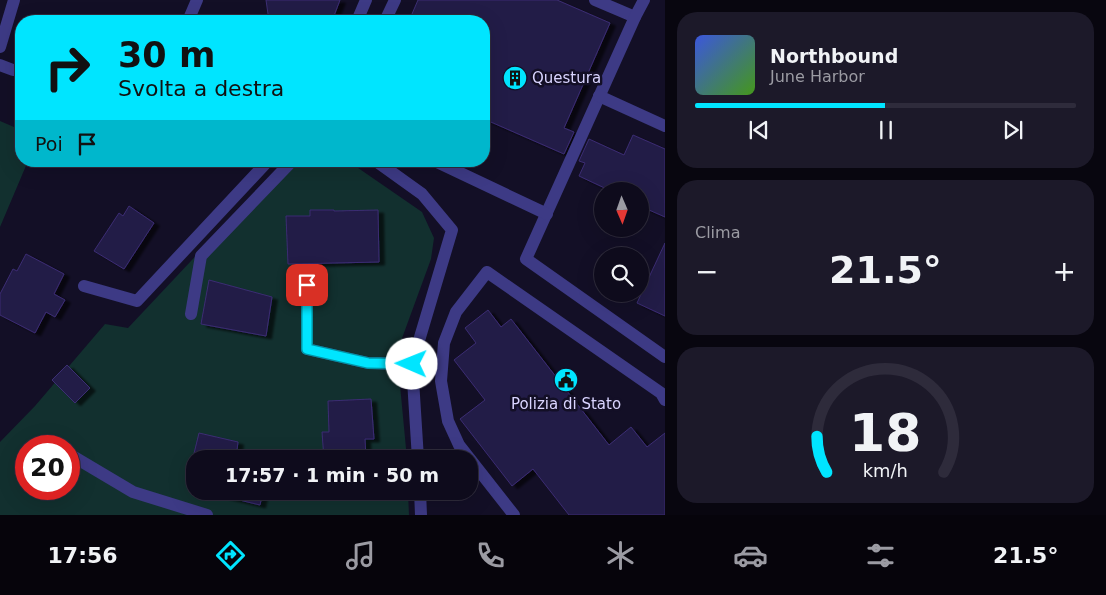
<!DOCTYPE html>
<html lang="it">
<meta charset="utf-8">
<style>
:root{--surface:#0e0b1c;--page:#1c1929;--text:#f1f3f6;--muted:#9b9ba3;--line:#2e2b3b;--accent:#00e5ff}
body{margin:0;font-family:"DejaVu Sans",sans-serif;background:var(--page);color:var(--text);height:100vh;display:flex;flex-direction:column;font-size:19px;white-space:nowrap}
*{box-sizing:border-box;margin:0}
p{font-size:16px;color:var(--muted)}
.icon{flex:none;width:28px;height:28px;fill:none;stroke:currentColor;stroke-width:2;stroke-linecap:round;stroke-linejoin:round}
.map{position:relative;flex:1;overflow:hidden}
.drawer{display:flex;flex-direction:column;gap:12px;padding:12px;background:#08060f;width:441px}
.drawer>*{flex:none}
.top-card{position:absolute;left:15px;top:15px;width:475px;height:152px;border-radius:20px;box-shadow:0 5px 20px #0002,0 0 0 1px var(--line);background:#00e5ff;color:#111;overflow:hidden}
.needle{width:32px;rotate:178deg}
.controls{position:absolute;left:594px;top:182px;display:grid;gap:10px}
.controls a{display:grid;place-items:center;width:55px;height:55px;border-radius:50%;background:var(--surface);box-shadow:0 5px 20px #0002,0 0 0 1px var(--line);font-size:25px}
.speed{position:absolute;left:15px;top:435px;display:flex;gap:10px;font-size:25px;font-weight:700;text-align:center}
.speed>*{display:grid;place-content:center;width:65px;height:65px;border-radius:50%;background:var(--surface);box-shadow:0 5px 20px #0002,0 0 0 1px var(--line);line-height:1}
.speed .limit{border:8px solid #d22;background:#fff;color:#111}
.pin{position:absolute;display:grid;place-items:center;width:42px;height:42px;color:#fff;margin:-21px;border-radius:10px;box-shadow:0 2px 8px #0006}
.me{position:absolute;width:55px;margin:-28px;rotate:271deg;stroke-linejoin:round;filter:drop-shadow(0 0 4px #0008)}
.turn{display:flex;align-items:center;gap:18px;height:105px;padding:0 20px;font-size:22px}
.turn .icon{width:65px;height:65px;stroke-width:2.5}
.turn b{display:block;font-size:35px;line-height:42px}
.then{display:flex;align-items:center;height:48px;padding:0 20px;background:#0003;gap:10px;font-size:19px}
.big{font-size:38px;font-weight:800;line-height:1.1}
.drawer .widget{flex:1;display:flex;flex-direction:column;justify-content:center;gap:8px;min-width:0;padding:0 18px;border-radius:20px;background:var(--page)}
.drawer .dial{align-items:center;gap:0}
.dial svg{height:130px;overflow:visible;fill:none;stroke:var(--line);stroke-width:7;stroke-linecap:round;text-anchor:middle}
.dial text{fill:var(--text);stroke:none}
.song{display:flex;align-items:center;gap:15px}
.cover{width:60px;height:60px;border-radius:8px;background:linear-gradient(135deg,hsl(230 70% 55%),hsl(100 70% 35%))}
.played{height:5px;border-radius:2px;background:linear-gradient(90deg,var(--accent) 50%,var(--line) 50%)}
.keys{display:flex;justify-content:space-around;direction:ltr}
.heat{display:flex;justify-content:space-between;align-items:center;font-size:28px;direction:ltr}
.trip{position:absolute;left:186px;top:450px;width:292px;height:50px;border-radius:20px;background:var(--surface);box-shadow:0 5px 20px #0002,0 0 0 1px var(--line);font-weight:800;line-height:50px;text-align:center}
.tabs{display:flex;height:80px;justify-content:space-around;align-items:center;background:#06040b;color:var(--muted)}
.tabs .icon{width:35px;height:35px}
.tabs .selected{color:var(--accent)}
.tabs b{font-size:22px;color:var(--text)}
main{display:flex;flex:1;min-height:0}
.map>svg:first-child{display:block}
.green{fill:#12302f;fill-rule:evenodd}
.building{fill:#241b47;stroke:#3b2d73;filter:url(#shadow)}
.lines{fill:none;stroke-linecap:round;stroke-linejoin:round}
.minor{stroke:#3d3a85;stroke-width:12}
.route-casing{stroke:#0095a6;stroke-width:12}
.route{stroke:#00e5ff;stroke-width:9}
.labels{text-anchor:middle;stroke-width:5;stroke-linejoin:round;paint-order:stroke}
.poi-label{font-size:15px;fill:#d9d4ff;stroke:#130f26;text-anchor:start}
</style>
<main>
<div class="map">
<svg width="665" height="515" viewBox="0 0 665 515">
<defs>
<filter id="shadow"><feDropShadow dx="5.5" dy="3" stdDeviation="1" flood-color="#0009"/></filter>
</defs>
<rect width="100%" height="100%" fill="#130f26"/>
<!-- green -->
<g class="green">
<polygon points="0,121 21,130 21,161 28,161 0,227"/>
<path d="M 285,161 L 348,161 L 422,212 L 434,238 L 431,259 L 401,341 L 400,385 L 407,459 L 195,459 L 195,491 L 408,491 L 409,515 L 0,515 L 0,442 L 35,406 L 105,324 L 128,328 ZM 26,446 L 69,446 L 69,489 L 26,489 Z"/>
</g>
<!-- building -->
<g class="building">
<polygon points="266,0 340,0 332,21 269,21"/>
<polygon points="418,0 557,0 610,23 564,128 574,132 564,154 484,119 484,21 409,21"/>
<polygon points="633,135 665,149 665,217 640,206 640,191 611,191 579,176 585,163 579,161 589,139 624,155"/>
<polygon points="129,206 154,223 124,269 94,251 119,213 123,216"/>
<polygon points="310,210 334,210 334,211 378,210 379,262 288,264 286,216 310,216"/>
<polygon points="665,243 665,316 637,303"/>
<polygon points="26,254 64,274 54,294 65,300 55,317 46,312 35,333 0,315 0,294 13,269 17,271"/>
<polygon points="209,280 272,297 266,336 201,324"/>
<polygon points="488,310 501,327 511,319 609,445 631,427 647,447 665,433 665,515 569,515 533,469 512,486 460,419 485,400 454,360 476,343 465,328"/>
<polygon points="67,365 90,388 75,403 52,380"/>
<polygon points="371,399 374,439 365,439 366,459 324,459 322,432 329,432 328,401"/>
<polygon points="199,433 238,442 237,450 271,459 195,459 195,480 188,478"/>
<polygon points="224,491 263,491 260,505 223,496"/>
</g>
<g class="lines">
<!-- minor -->
<g class="minor">
<polyline points="595,0 635,17"/>
<polyline points="644,0 635,17 526,259 665,357"/>
<polyline points="188,21 197,0"/>
<polyline points="357,21 366,0"/>
<polyline points="385,21 395,0"/>
<polyline points="0,47 14,0"/>
<polyline points="0,65 13,70"/>
<polyline points="599,96 665,126"/>
<polyline points="376,161 422,194 452,230 412,364 418,459"/>
<polyline points="435,161 547,214"/>
<polyline points="307,285 307,349 368,363 412,364"/>
<polyline points="84,286 137,301 268,161"/>
<polyline points="191,314 201,256 292,161"/>
<polyline points="47,442 55,446"/>
<polyline points="69,454 133,492 207,515"/>
<polyline points="420,491 421,515"/>
<polyline points="514,515 459,445 448,421 441,381 444,343 456,312 487,272 661,393 665,400"/>
</g>
</g>
<g class="lines">
<!-- route casing -->
<g class="route-casing">
<polyline id="route" points="307,285 307,349 368,363 412,364"/>
</g>
<!-- route -->
<use href="#route" class="route"/>
</g>
<!-- icons -->
<defs>
<g id="building-disc" transform="scale(1.25)"><circle r="9.5" fill="#00e5ff" stroke="#130f26"/><path d="M-4-6H4V6H1V3H-1V6H-4ZM-2.5-4.3h1.7v1.8h-1.7ZM.8-4.3h1.7v1.8H.8ZM-2.5-1h1.7V.8h-1.7ZM.8-1h1.7V.8H.8Z" fill="#111"/></g>
<g id="civic-disc" transform="scale(1.25)"><circle r="9.5" fill="#00e5ff" stroke="#130f26"/><path d="M-.6-6.5H3V-4.5H.6V-3L4-1V1h2V6H-6V1h2V-1L-.6-3ZM-1.2 2.5V6h2.4V2.5Z" fill="#111"/></g>
</defs>
<g fill-rule="evenodd">
<use href="#building-disc" x="515" y="78"/>
<use href="#civic-disc" x="566" y="380"/>
</g>
<g class="labels">
<!-- poi labels -->
<g class="poi-label">
<text x="532" y="83">Questura</text>
<text x="566" y="409" text-anchor="middle">Polizia di Stato</text>
</g>
</g>
</svg>
<div class="controls">
<a><svg class="needle" viewBox="-14 -14 28 28"><path d="M0-13l5 13h-10z" fill="#e53935"/><path d="M0 13l5-13h-10z" fill="#9b9ba3"/></svg></a>
<a><svg class="icon" aria-label="search" viewBox="0 0 24 24"><circle cx="10" cy="10" r="6"/><path d="M15 15l6 6"/></svg></a>
</div>
<div class="speed"><div class="limit">20</div></div>
<div class="pin" style="left:307px;top:285px;background:#d93025"><svg class="icon" aria-label="arrive" viewBox="0 0 24 24"><path d="M6 21V4h12l-3 4 3 4H6"/></svg></div>
<svg class="me" style="left:412px;top:364px" viewBox="-20 -20 40 40"><circle r="19" fill="#fff"/><path d="M0-13L10 11 0 6-10 11z" fill="#00e5ff"/></svg>
<div class="trip">17:57 · 1 min · 50 m</div>
<div class="top-card">
<div class="turn"><svg class="icon" aria-label="right" viewBox="0 0 24 24"><path d="M7 20v-9h11M14 6l5 5-5 5"/></svg><div><b>30 m</b>Svolta a destra</div></div>
<div class="then">Poi<svg class="icon" aria-label="arrive" viewBox="0 0 24 24"><path d="M6 21V4h12l-3 4 3 4H6"/></svg></div>
</div>
</div>
<section class="drawer">
<div class="widget">
<div class="song"><i class="cover"></i><div><b>Northbound</b><p>June Harbor</p></div></div>
<div class="played"></div>
<div class="keys"><svg class="icon" aria-label="previous" viewBox="0 0 24 24"><path d="M18 5L8 12l10 7zM5 5v14"/></svg><svg class="icon" aria-label="pause" viewBox="0 0 24 24"><path d="M8 5v14M16 5v14"/></svg><svg class="icon" aria-label="next" viewBox="0 0 24 24"><path d="M6 5l10 7-10 7zM19 5v14"/></svg></div>
</div>
<div class="widget"><p>Clima</p>
<div class="heat"><a>−</a><b class="big">21.5°</b><a>+</a></div>
</div>
<div class="widget dial"><svg viewBox="0 0 100 80">
<path d="M14 69A42 42 0 1 1 86 69"/>
<path d="M14 69A42 42 0 0 1 8 47" stroke="#00e5ff"/>
<text x="50" y="56" font-size="32" font-weight="700">18</text>
<text x="50" y="72" font-size="11">km/h</text>
</svg></div>
</section>
</main>
<nav class="tabs">
<b>17:56</b>
<svg class="icon selected" aria-label="directions" viewBox="0 0 24 24"><path d="M12 3l9 9-9 9-9-9zM9 14v-3h6M13 9l2 2-2 2"/></svg>
<svg class="icon" aria-label="music" viewBox="0 0 24 24"><path d="M9 18V5l10-2v13"/><circle cx="6" cy="18" r="3"/><circle cx="16" cy="16" r="3"/></svg>
<svg class="icon" aria-label="phone" viewBox="0 0 24 24"><path d="M5 4h4l2 5-3 2q2 4 5 5l2-3 5 2v4C11 20 4 13 5 4z"/></svg>
<svg class="icon" aria-label="climate" viewBox="0 0 24 24"><path d="M12 3v18M4 7l16 10M4 17L20 7"/></svg>
<svg class="icon" aria-label="car" viewBox="0 0 24 24"><path d="M5 17H2v-5l4-1 3-4h7l3 4 3 1v5h-3M9 17h6M6 11h13"/><circle cx="7" cy="17" r="2"/><circle cx="17" cy="17" r="2"/></svg>
<svg class="icon" aria-label="filters" viewBox="0 0 24 24"><path d="M4 7h16M4 17h16"/><circle cx="9" cy="7" r="2"/><circle cx="15" cy="17" r="2"/></svg>
<b>21.5°</b>
</nav>
